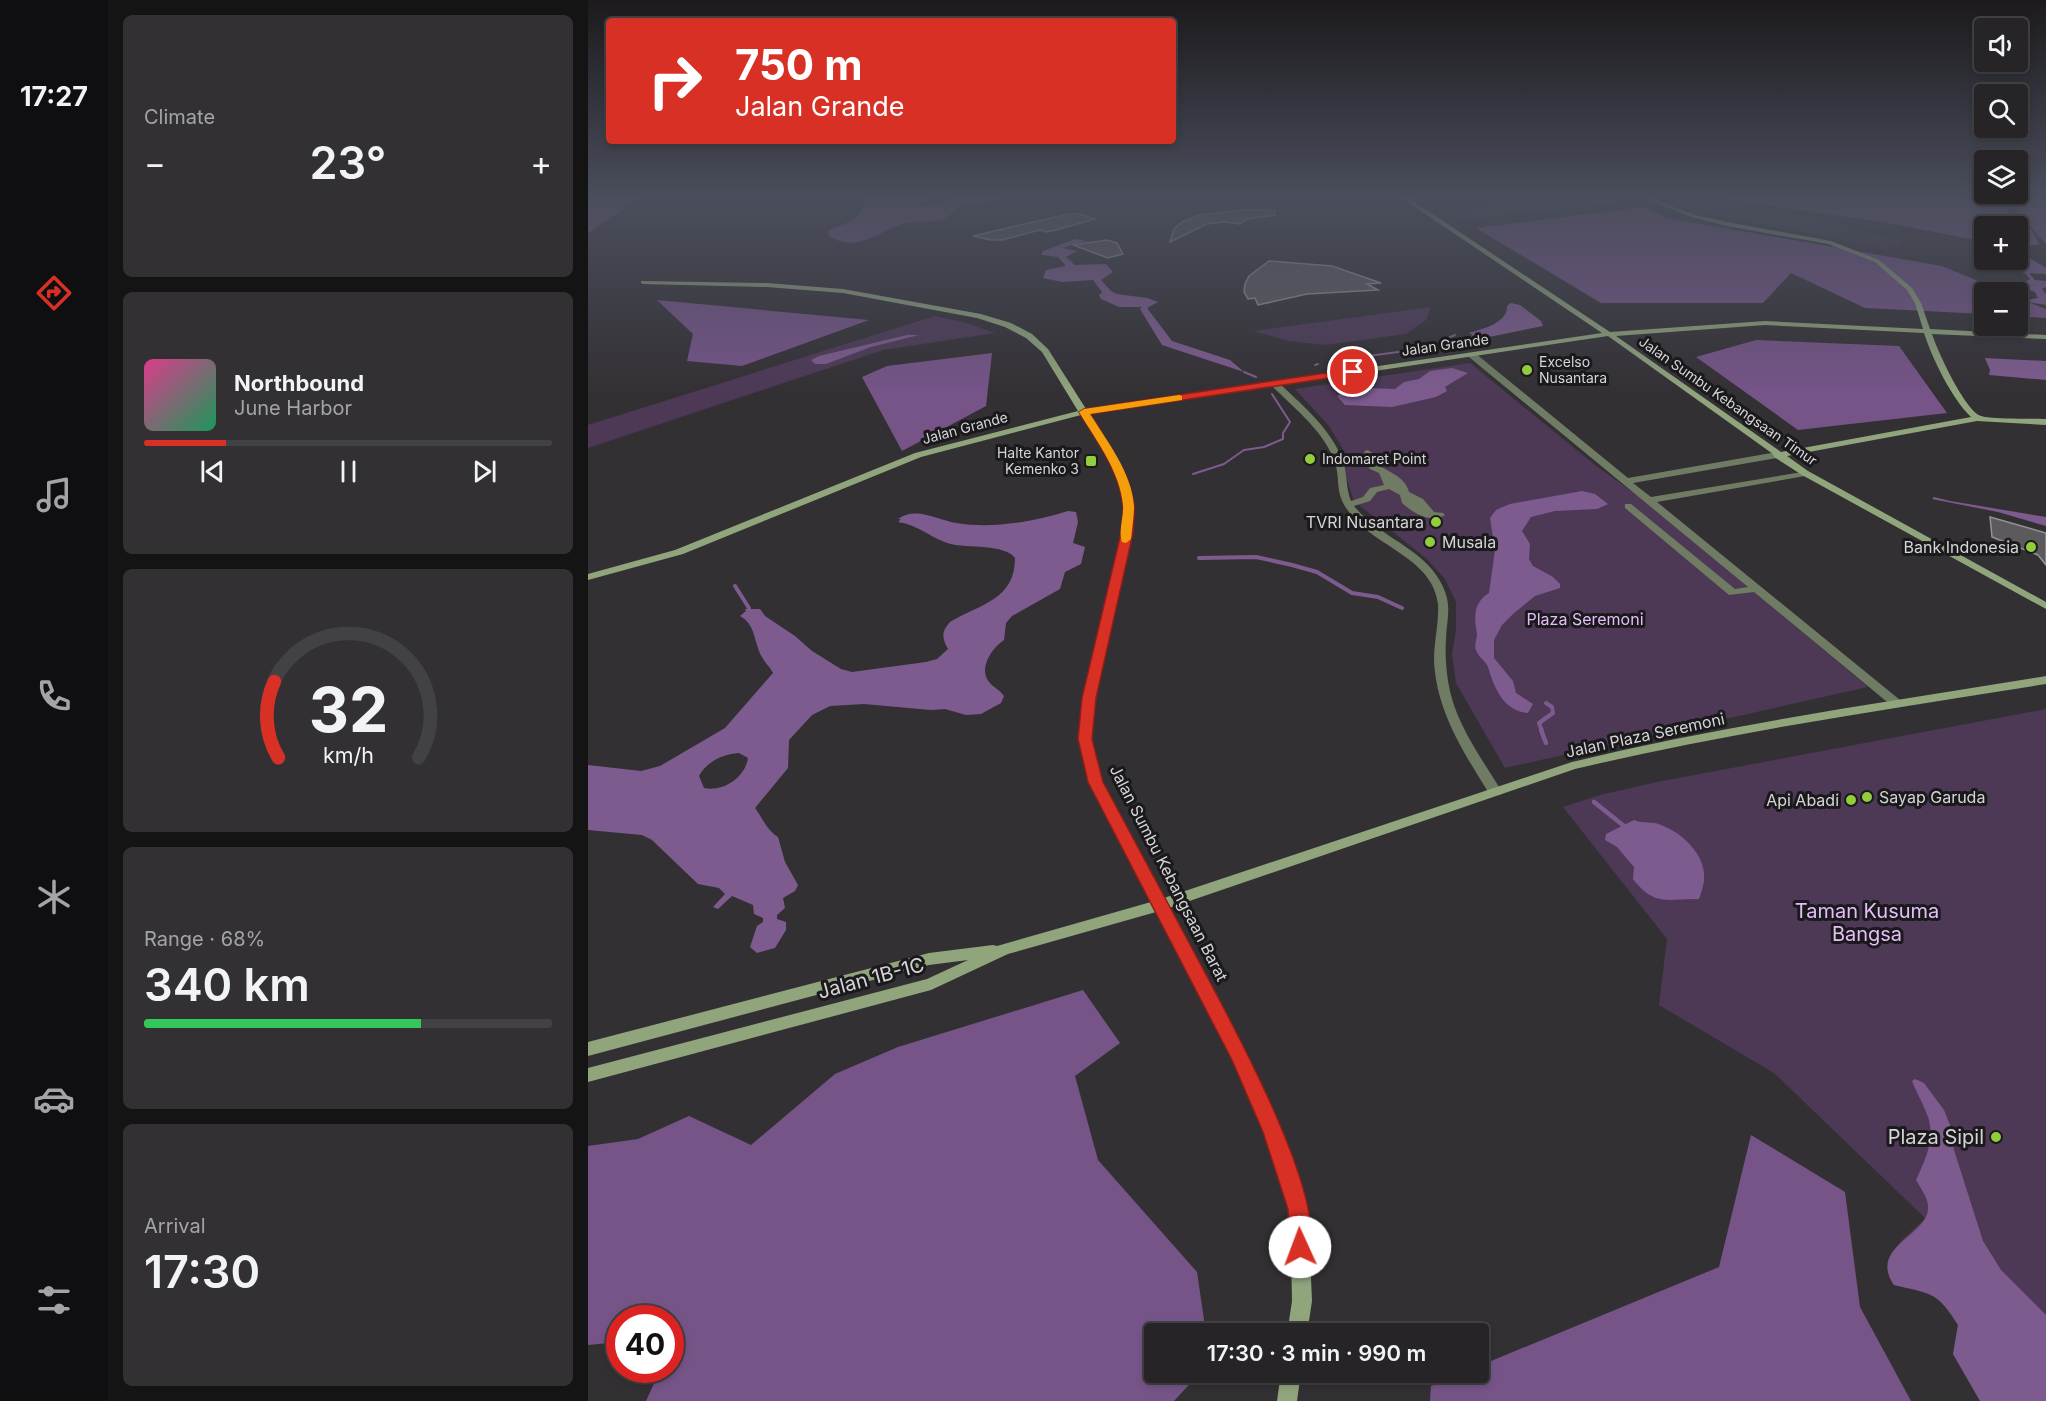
<!DOCTYPE html>
<meta charset="utf-8">
<style>
:root{--surface:#262427;--page:#323033;--text:#f1f3f6;--muted:#a4a4a7;--line:#424144;--accent:#d93025}
body{margin:0;font-family:Inter,sans-serif;background:var(--page);color:var(--text);height:100vh;display:flex;flex-direction:column;font-size:22px;white-space:nowrap}
*{box-sizing:border-box;margin:0}
p{font-size:20px;color:var(--muted)}
.icon{flex:none;width:33px;height:33px;fill:none;stroke:currentColor;stroke-width:2;stroke-linecap:round;stroke-linejoin:round}
.map{position:relative;flex:1;overflow:hidden}
.panel{display:flex;flex-direction:column;gap:15px;padding:15px;background:#151415;width:480px}
.panel>*{flex:none}
.banner{position:absolute;left:18px;top:18px;width:570px;height:126px;border-radius:6px;box-shadow:0 3px 9px #0003,0 0 0 2px var(--line);background:#d93025;color:#fff;overflow:hidden}
.buttons{position:absolute;left:1386px;top:18px;display:grid;gap:12px}
.buttons a{display:grid;place-items:center;width:54px;height:54px;border-radius:6px;background:var(--surface);box-shadow:0 3px 9px #0003,0 0 0 2px var(--line);font-size:30px}
.speed{position:absolute;left:18px;top:1305px;display:flex;gap:12px;font-size:30px;font-weight:700;text-align:center}
.speed>*{display:grid;place-content:center;width:78px;height:78px;border-radius:50%;background:var(--surface);box-shadow:0 3px 9px #0003,0 0 0 2px var(--line);line-height:1}
.speed .limit{border:9px solid #d22;background:#fff;color:#111}
.pin{position:absolute;display:grid;place-items:center;width:51px;height:51px;color:#fff;margin:-26px;border:3px solid #fff;border-radius:50%;box-shadow:0 2px 6px #0007}
.me{position:absolute;width:66px;margin:-33px;rotate:358deg;stroke-linejoin:round;filter:drop-shadow(0 0 4px #0008)}
.turn{display:flex;align-items:center;gap:21px;height:126px;padding:0 30px;font-size:27px}
.turn .icon{width:78px;height:78px;stroke-width:2.5}
.turn b{display:block;font-size:42px;line-height:51px}
.big{font-size:45px;font-weight:600;line-height:1.1}
.panel .tile{flex:1;display:flex;flex-direction:column;justify-content:center;gap:9px;min-width:0;padding:0 21px;border-radius:9px;background:var(--page)}
.panel .dial{align-items:center;gap:0}
.dial svg{height:156px;overflow:visible;fill:none;stroke:var(--line);stroke-width:7;stroke-linecap:round;text-anchor:middle}
.dial text{fill:var(--text);stroke:none}
.song{display:flex;align-items:center;gap:18px}
.cover{width:72px;height:72px;border-radius:9px;background:linear-gradient(135deg,hsl(330 70% 55%),hsl(150 70% 35%))}
.played{height:6px;border-radius:3px;background:linear-gradient(90deg,var(--accent) 20%,var(--line) 20%)}
.keys{display:flex;justify-content:space-around;direction:ltr}
.heat{display:flex;justify-content:space-between;align-items:center;font-size:33px;direction:ltr}
.charge{height:9px;border-radius:4px;background:linear-gradient(90deg,#34c759 68%,var(--line) 0)}
.trip{position:absolute;left:556px;top:1323px;width:345px;height:60px;border-radius:6px;background:var(--surface);box-shadow:0 3px 9px #0003,0 0 0 2px var(--line);font-weight:600;line-height:60px;text-align:center}
main{display:flex;flex:1;min-height:0}
.dock{display:flex;flex-direction:column;width:108px;justify-content:space-around;align-items:center;background:#0f0e10;color:var(--muted)}
.dock .icon{width:42px;height:42px}
.dock .current{color:var(--accent)}
.dock b{font-size:27px;color:var(--text)}
.map>svg:first-child{display:block}
.built{fill:#3e3841}
.green{fill:#4d3956}
.forest{fill:#765488}
.water{fill:#7e5b8f;fill-rule:evenodd}
.lines{fill:none;stroke-linecap:round;stroke-linejoin:round}
.stream-far2{stroke:#7e5b8f;stroke-width:2}
.stream-far1{stroke:#7e5b8f;stroke-width:4}
.stream{stroke:#7e5b8f;stroke-width:4.5}
.building{fill:#5d5a5e;stroke:#959297;stroke-width:1.5}
.street{fill:#6f7b62;fill-rule:evenodd}
.secondary{fill:#91a57d;fill-rule:evenodd}
.route{fill:#d93025;stroke:#8d1f18;stroke-width:1.5}
.slow{fill:#f59e0b}
.poi-dot{fill:#92cd3e;stroke:#1a191b;stroke-width:2}
.labels{text-anchor:middle;stroke-width:6;stroke-linejoin:round;paint-order:stroke}
.far-street-label{font-size:14px;fill:#d6d4d7;stroke:#1a191b}
.far-poi-label{font-size:14px;fill:#d6d4d7;stroke:#1a191b;text-anchor:start}
.poi-label{font-size:16px;fill:#d6d4d7;stroke:#1a191b;text-anchor:end}
.park-label{font-size:16px;fill:#e6bdfb;stroke:#1a191b}
.street-label{font-size:16px;fill:#d6d4d7;stroke:#1a191b}
.near-park-label{font-size:20px;fill:#e6bdfb;stroke:#1a191b}
.near-street-label{font-size:20px;fill:#d6d4d7;stroke:#1a191b}
.near-poi-label{font-size:20px;fill:#d6d4d7;stroke:#1a191b;text-anchor:end}
</style>
<main>
<nav class="dock">
<b>17:27</b>
<svg class="icon current" aria-label="directions" viewBox="0 0 24 24"><path d="M12 3l9 9-9 9-9-9zM9 14v-3h6M13 9l2 2-2 2"/></svg>
<svg class="icon" aria-label="music" viewBox="0 0 24 24"><path d="M9 18V5l10-2v13"/><circle cx="6" cy="18" r="3"/><circle cx="16" cy="16" r="3"/></svg>
<svg class="icon" aria-label="phone" viewBox="0 0 24 24"><path d="M5 4h4l2 5-3 2q2 4 5 5l2-3 5 2v4C11 20 4 13 5 4z"/></svg>
<svg class="icon" aria-label="climate" viewBox="0 0 24 24"><path d="M12 3v18M4 7l16 10M4 17L20 7"/></svg>
<svg class="icon" aria-label="car" viewBox="0 0 24 24"><path d="M5 17H2v-5l4-1 3-4h7l3 4 3 1v5h-3M9 17h6M6 11h13"/><circle cx="7" cy="17" r="2"/><circle cx="17" cy="17" r="2"/></svg>
<svg class="icon" aria-label="filters" viewBox="0 0 24 24"><path d="M4 7h16M4 17h16"/><circle cx="9" cy="7" r="2"/><circle cx="15" cy="17" r="2"/></svg>
</nav>
<section class="panel">
<div class="tile"><p>Climate</p>
<div class="heat"><a>−</a><b class="big">23°</b><a>+</a></div>
</div>
<div class="tile">
<div class="song"><i class="cover"></i><div><b>Northbound</b><p>June Harbor</p></div></div>
<div class="played"></div>
<div class="keys"><svg class="icon" aria-label="previous" viewBox="0 0 24 24"><path d="M18 5L8 12l10 7zM5 5v14"/></svg><svg class="icon" aria-label="pause" viewBox="0 0 24 24"><path d="M8 5v14M16 5v14"/></svg><svg class="icon" aria-label="next" viewBox="0 0 24 24"><path d="M6 5l10 7-10 7zM19 5v14"/></svg></div>
</div>
<div class="tile dial"><svg viewBox="0 0 100 80">
<path d="M14 69A42 42 0 1 1 86 69"/>
<path d="M14 69A42 42 0 0 1 12 30" stroke="#d93025"/>
<text x="50" y="56" font-size="32" font-weight="700">32</text>
<text x="50" y="72" font-size="11">km/h</text>
</svg></div>
<div class="tile"><p>Range · 68%</p><b class="big">340 km</b><div class="charge"></div></div>
<div class="tile"><p>Arrival</p><b class="big">17:30</b></div>
</section>
<div class="map">
<svg width="1458" height="1401" viewBox="0 0 1458 1401">
<rect width="100%" height="100%" fill="#333034"/>
<!-- built -->
<polygon class="built" points="1120,199 1202,212 1317,242 1300,249 1140,218 1088,204"/>
<!-- green -->
<g class="green">
<polygon points="969,199 1062,199 872,220 858,211"/>
<polygon points="843,307 838,320 818,334 737,345 701,341 665,331"/>
<polygon points="347,316 379,323 407,333 295,350 0,448 0,425"/>
<polygon points="882,363 1007,465 1061,504 1280,687 917,768 868,683 864,654 868,630 868,602 857,579 839,559 766,501 756,471 755,449 741,426 707,389"/>
<path d="M 1458,709 L 1458,1401 L 1392,1401 L 1365,1354 L 1370,1325 C 1348,1290 1345,1294 1306,1285 C 1286,1256 1320,1237 1337,1218 L 1186,1073 L 1071,1005 L 1079,939 L 975,807 L 1012,795 L 1069,782 Z"/>
</g>
<!-- forest -->
<g class="forest">
<polygon points="0,199 50,199 0,233"/>
<path d="M 278,199 L 346,199 L 328,204 L 333,207 L 345,206 L 365,199 L 414,199 C 401,202 385,202 373,207 C 366,210 361,218 354,219 C 342,223 330,220 317,223 C 292,230 268,255 240,235 L 241,230 C 257,224 275,218 278,199 Z"/>
<polygon points="1134,199 1458,199 1458,244 1425,207 1403,226 1396,226 1396,232 1387,240 1296,222"/>
<polygon points="1056,207 1079,218 1354,266 1417,292 1396,292 1396,314 1277,308 1203,273 1175,303 1013,303 888,228"/>
<polygon points="1430,298 1458,309 1458,318 1430,316"/>
<polygon points="69,300 281,320 154,366 99,361 105,334"/>
<polygon points="1168,340 1311,346 1359,413 1210,430 1108,357"/>
<polygon points="404,353 398,406 314,451 274,377 299,366"/>
<polygon points="495,990 532,1043 487,1076 510,1160 609,1272 618,1333 567,1334 567,1372 612,1373 586,1401 58,1401 72,1370 82,1370 83,1346 86,1339 83,1338 82,1318 32,1318 31,1342 0,1345 0,1146 50,1139 101,1116 163,1145 247,1074 310,1047"/>
<polygon points="1163,1135 1257,1192 1272,1307 1323,1401 842,1401 843,1386 876,1373 891,1372 891,1366 1131,1267"/>
</g>
<!-- water -->
<g class="water">
<polygon points="1434,229 1443,229 1451,244 1441,246 1440,250 1435,254 1458,268 1458,274 1441,273 1447,280 1458,281 1458,287 1454,289 1458,294 1458,305 1433,301 1450,298 1447,292 1430,286 1442,279 1437,273 1428,270 1429,262 1425,260 1430,260 1430,242 1436,240 1434,234 1437,232"/>
<polygon points="487,239 499,241 474,248 489,251 478,257 487,265 518,264 525,272 513,280 523,291 529,294 559,298 570,302 559,308 584,341 642,360 656,372 574,345 552,309 554,307 531,307 513,299 511,295 514,292 505,280 474,282 455,278 458,270 478,266 470,257 453,255 455,251"/>
<path d="M 923,303 L 932,305 L 953,321 L 955,326 L 896,338 L 878,338 L 885,335 L 881,333 C 894,329 920,323 919,306 Z"/>
<polygon points="319,335 331,335 283,347 238,364 227,364 223,360 231,356"/>
<polygon points="1397,358 1458,361 1458,380 1401,375 1402,370"/>
<polygon points="864,368 880,373 857,387 859,391 848,397 804,407 757,405 749,396 753,393 781,388 807,389 816,382 831,379 842,371"/>
<path d="M 994,491 L 1007,494 L 1020,504 L 1009,509 L 967,511 L 943,517 L 934,531 L 942,544 L 941,559 L 945,566 L 965,577 L 972,584 L 972,588 L 947,596 L 925,614 L 914,625 L 906,640 L 906,658 L 925,681 L 928,693 L 945,704 L 940,713 C 915,711 906,687 900,667 C 898,661 891,658 889,652 C 885,646 889,640 889,634 C 886,617 885,603 901,593 L 907,550 L 902,518 L 908,510 L 922,504 Z"/>
<polygon points="1346,497 1362,501 1458,517 1458,526 1410,512 1344,499"/>
<path d="M 480,511 L 488,512 L 490,522 L 485,543 L 497,547 L 493,564 L 477,572 L 472,589 L 424,616 L 418,623 L 416,640 C 404,648 390,668 401,682 C 405,687 412,690 416,696 L 413,703 L 393,714 L 378,715 L 357,709 L 343,710 L 276,704 L 242,706 L 224,715 L 201,740 L 200,768 L 167,808 C 175,819 179,830 190,837 L 197,862 L 210,885 L 207,891 L 195,898 L 197,908 L 189,915 L 189,919 L 198,922 L 198,930 L 187,948 L 169,953 L 162,947 L 169,926 L 175,922 L 175,918 L 166,914 L 165,905 L 144,896 L 130,909 L 125,907 L 137,894 L 131,888 L 110,884 L 64,840 L 54,835 L 0,830 L 0,765 L 53,771 L 72,766 L 137,728 L 185,673 C 182,667 177,663 174,657 C 166,644 168,624 152,616 L 158,611 L 157,609 L 172,609 L 177,616 L 207,636 L 224,651 L 253,669 L 264,672 L 338,662 L 349,659 L 360,649 C 354,638 353,632 362,622 C 392,604 427,600 427,558 C 417,544 379,548 363,544 C 344,539 331,525 310,522 L 313,519 L 310,519 C 328,506 349,520 368,523 C 405,529 444,522 480,511 ZM 151,753 L 160,758 C 157,778 135,792 116,788 L 111,776 C 118,762 135,754 151,753 Z"/>
<path d="M 1046,820 C 1055,824 1064,821 1073,825 C 1095,833 1119,856 1116,881 C 1115,887 1113,893 1111,899 C 1079,898 1068,908 1045,879 L 1046,867 L 1029,847 L 1017,840 L 1018,834 Z"/>
<path d="M 1327,1079 L 1336,1083 L 1356,1110 L 1362,1125 L 1366,1150 L 1395,1241 L 1413,1270 L 1458,1315 L 1458,1401 L 1392,1401 L 1365,1354 L 1370,1325 C 1349,1291 1343,1294 1306,1285 C 1279,1246 1343,1235 1340,1206 C 1340,1198 1332,1187 1328,1180 C 1338,1159 1349,1135 1338,1112 C 1334,1101 1328,1092 1324,1081 Z"/>
</g>
<g class="lines">
<!-- stream-far2 -->
<g class="stream-far2">
<polyline points="855,340 867,335"/>
<polyline points="759,359 817,351"/>
<polyline points="727,365 730,364"/>
<polyline points="656,372 668,377"/>
<polyline points="605,474 636,464 656,450 676,447 695,439 695,433 702,422 684,394"/>
</g>
<!-- stream-far1 -->
<g class="stream-far1">
<polyline points="611,558 668,557 704,565 729,572 764,593 790,597 814,608"/>
<polyline points="147,586 161,608"/>
<polyline points="954,731 951,723 965,713 964,707 958,703"/>
</g>
<!-- stream -->
<g class="stream">
<polyline points="953,730 958,743"/>
<polyline points="1006,802 1036,826"/>
</g>
</g>
<!-- building -->
<g class="building">
<polygon points="655,210 687,210 687,215 659,219 652,224 636,222 619,224 582,242 586,229 594,222 611,215"/>
<polygon points="480,214 491,214 507,219 468,230 458,232 452,230 414,240 403,240 385,236"/>
<polygon points="519,240 529,243 535,254 520,258 485,245"/>
<polygon points="681,261 744,266 793,283 779,284 790,290 719,294 670,305 667,298 660,299 656,292 657,284 661,276"/>
<polygon points="1402,517 1458,533 1458,565 1450,555 1404,537"/>
</g>
<g class="lines">
<!-- street -->
<g class="street">
<polygon points="881,353 887,353 1040,478 1189,452 1193,455 1189,458 1045,483 1063,497 1220,471 1222,473 1217,476 1069,502 1312,700 1314,703 1312,706 1304,706 1166,592 1141,595 1037,508 1037,504 1043,504 1147,589 1160,587 881,357"/>
<path d="M 684,382 L 690,382 C 713,404 740,426 753,456 C 760,470 757,487 763,501 L 775,497 L 782,488 L 796,485 L 791,473 L 782,469 L 774,459 L 777,451 L 780,450 L 784,453 L 783,459 C 794,471 817,474 821,492 L 835,499 L 846,512 L 855,513 L 857,515 C 843,524 825,513 814,503 L 812,495 L 801,489 L 789,492 L 782,501 L 766,506 C 790,536 834,548 852,581 C 865,604 859,616 858,639 C 857,653 858,667 860,681 C 866,722 893,757 914,792 L 912,795 L 902,795 C 876,753 848,711 846,660 C 846,641 851,623 850,604 C 845,560 792,548 766,518 C 742,492 756,480 744,455 C 731,427 705,407 684,386 Z"/>
</g>
<!-- secondary -->
<g class="secondary">
<path d="M 815,199 L 822,199 L 1022,332 L 1177,321 L 1335,329 L 1327,303 L 1319,290 L 1287,262 L 1240,244 L 1139,226 L 1103,217 L 1058,199 L 1066,199 L 1107,215 L 1139,222 L 1243,241 L 1291,260 L 1324,288 L 1333,303 L 1342,329 L 1458,335 L 1458,339 L 1344,334 C 1349,350 1377,411 1393,416 C 1408,420 1441,418 1458,419 L 1458,425 L 1389,421 L 1199,456 L 1220,471 L 1458,602 L 1458,609 L 1214,475 L 1186,457 L 1185,454 L 1020,336 L 501,414 C 518,442 540,470 545,504 C 546,513 544,524 544,533 L 507,698 L 503,739 L 514,782 L 576,898 L 984,762 C 1140,724 1300,702 1458,676 L 1458,684 C 1301,709 1142,732 987,769 L 581,908 L 661,1059 L 694,1132 L 720,1209 L 724,1301 L 719,1334 L 699,1334 L 704,1301 L 702,1209 L 676,1132 L 645,1060 L 568,912 L 420,954 L 343,990 L 0,1082 L 0,1068 L 339,979 L 380,960 L 341,965 L 0,1056 L 0,1042 L 341,953 L 405,945 L 409,946 L 563,902 L 500,782 L 491,739 L 495,698 L 534,533 C 534,524 536,514 535,505 C 531,471 510,443 493,415 L 333,457 L 95,554 L 0,580 L 0,574 L 87,550 L 327,453 L 490,411 L 454,352 L 438,338 L 417,327 L 389,318 L 255,293 L 179,287 L 55,284 L 53,283 L 53,281 L 179,283 L 255,289 L 393,314 L 423,323 L 444,334 L 460,349 L 498,409 L 1014,333 ZM 1177,325 L 1336,333 C 1344,358 1364,399 1383,417 L 1193,452 L 1028,336 Z"/>
<polygon points="693,1372 713,1372 709,1401 689,1401"/>
</g>
</g>
<!-- sky -->
<linearGradient id="sky" x2="0" y2="1"><stop stop-color="#1c1a1d"/><stop offset="0.5" stop-color="#4a4e5c"/><stop offset="1" stop-color="#4a4e5c" stop-opacity="0"/></linearGradient>
<rect width="1458" height="395" fill="url(#sky)"/>
<!-- route -->
<path class="route" d="M 765,369 L 769,372 L 768,374 L 502,414 C 519,442 541,471 546,504 C 547,513 545,524 545,533 L 508,698 L 504,739 L 515,782 C 543,834 571,887 599,939 C 629,996 744,1198 720,1255 L 712,1258 L 704,1255 L 701,1247 L 700,1209 L 675,1132 L 644,1060 L 500,782 L 490,739 L 494,698 L 533,533 C 534,524 536,514 535,505 C 531,471 508,440 491,412 L 496,409 Z"/>
<!-- slow -->
<path class="slow" d="M 591,395 L 594,396 L 594,400 L 502,414 C 519,441 544,473 546,506 C 546,517 544,528 543,539 L 538,543 L 534,542 C 530,530 536,517 535,505 C 532,471 508,440 491,412 L 496,409 Z"/>
<!-- markers -->
<g class="poi-dot">
<circle cx="939" cy="370" r="6"/>
<circle cx="722" cy="459" r="6"/>
<rect x="497" y="455" width="12" height="12" rx="3"/>
<circle cx="848" cy="522" r="6"/>
<circle cx="842" cy="542" r="6"/>
<circle cx="1443" cy="547" r="6"/>
<circle cx="1279" cy="797" r="6"/>
<circle cx="1263" cy="800" r="6"/>
<circle cx="1408" cy="1137" r="6"/>
</g>
<g class="labels">
<!-- far-street labels -->
<g class="far-street-label">
<text transform="translate(857 345) rotate(-8)" y="5">Jalan Grande</text>
<text transform="translate(1140 401) rotate(35)" y="5">Jalan Sumbu Kebangsaan Timur</text>
<text transform="translate(377 428) rotate(-15)" y="5">Jalan Grande</text>
</g>
<!-- far-poi labels -->
<g class="far-poi-label">
<text x="951" y="367">Excelso<tspan x="951" dy="16">Nusantara</tspan></text>
<text x="491" y="458" text-anchor="end">Halte Kantor<tspan x="491" dy="16">Kemenko 3</tspan></text>
<text x="734" y="464">Indomaret Point</text>
</g>
<!-- poi labels -->
<g class="poi-label">
<text x="836" y="528">TVRI Nusantara</text>
<text x="854" y="548" text-anchor="start">Musala</text>
<text x="1431" y="553">Bank Indonesia</text>
<text x="1291" y="803" text-anchor="start">Sayap Garuda</text>
<text x="1251" y="806">Api Abadi</text>
</g>
<!-- park labels -->
<g class="park-label">
<text x="997" y="625">Plaza Seremoni</text>
</g>
<!-- street labels -->
<g class="street-label">
<text transform="translate(1057 735) rotate(-12)" y="6">Jalan Plaza Seremoni</text>
<text transform="translate(581 873) rotate(63)" y="6">Jalan Sumbu Kebangsaan Barat</text>
</g>
<!-- near-park labels -->
<g class="near-park-label">
<text x="1279" y="918">Taman Kusuma<tspan x="1279" dy="23">Bangsa</tspan></text>
</g>
<!-- near-street labels -->
<g class="near-street-label">
<text transform="translate(283 978) rotate(-15)" y="7">Jalan 1B-1C</text>
</g>
<!-- near-poi labels -->
<g class="near-poi-label">
<text x="1396" y="1144">Plaza Sipil</text>
</g>
</g>
</svg>
<div class="buttons">
<a><svg class="icon" aria-label="sound" viewBox="0 0 24 24"><path d="M4 9h4l5-4v14l-5-4H4zM17 9q2 3 0 6"/></svg></a>
<a><svg class="icon" aria-label="search" viewBox="0 0 24 24"><circle cx="10" cy="10" r="6"/><path d="M15 15l6 6"/></svg></a>
<a><svg class="icon" aria-label="layers" viewBox="0 0 24 24"><path d="M12 4l9 5-9 5-9-5zM3 14l9 5 9-5"/></svg></a>
<a>+</a>
<a>−</a>
</div>
<div class="speed"><div class="limit">40</div></div>
<div class="pin" style="left:765px;top:372px;background:#d93025"><svg class="icon" aria-label="arrive" viewBox="0 0 24 24"><path d="M6 21V4h12l-3 4 3 4H6"/></svg></div>
<svg class="me" style="left:712px;top:1247px" viewBox="-20 -20 40 40"><circle r="19" fill="#fff"/><path d="M0-13L10 11 0 6-10 11z" fill="#d93025"/></svg>
<div class="trip">17:30 · 3 min · 990 m</div>
<div class="banner">
<div class="turn"><svg class="icon" aria-label="right" viewBox="0 0 24 24"><path d="M7 20v-9h11M14 6l5 5-5 5"/></svg><div><b>750 m</b>Jalan Grande</div></div>
</div>
</div>
</main>
